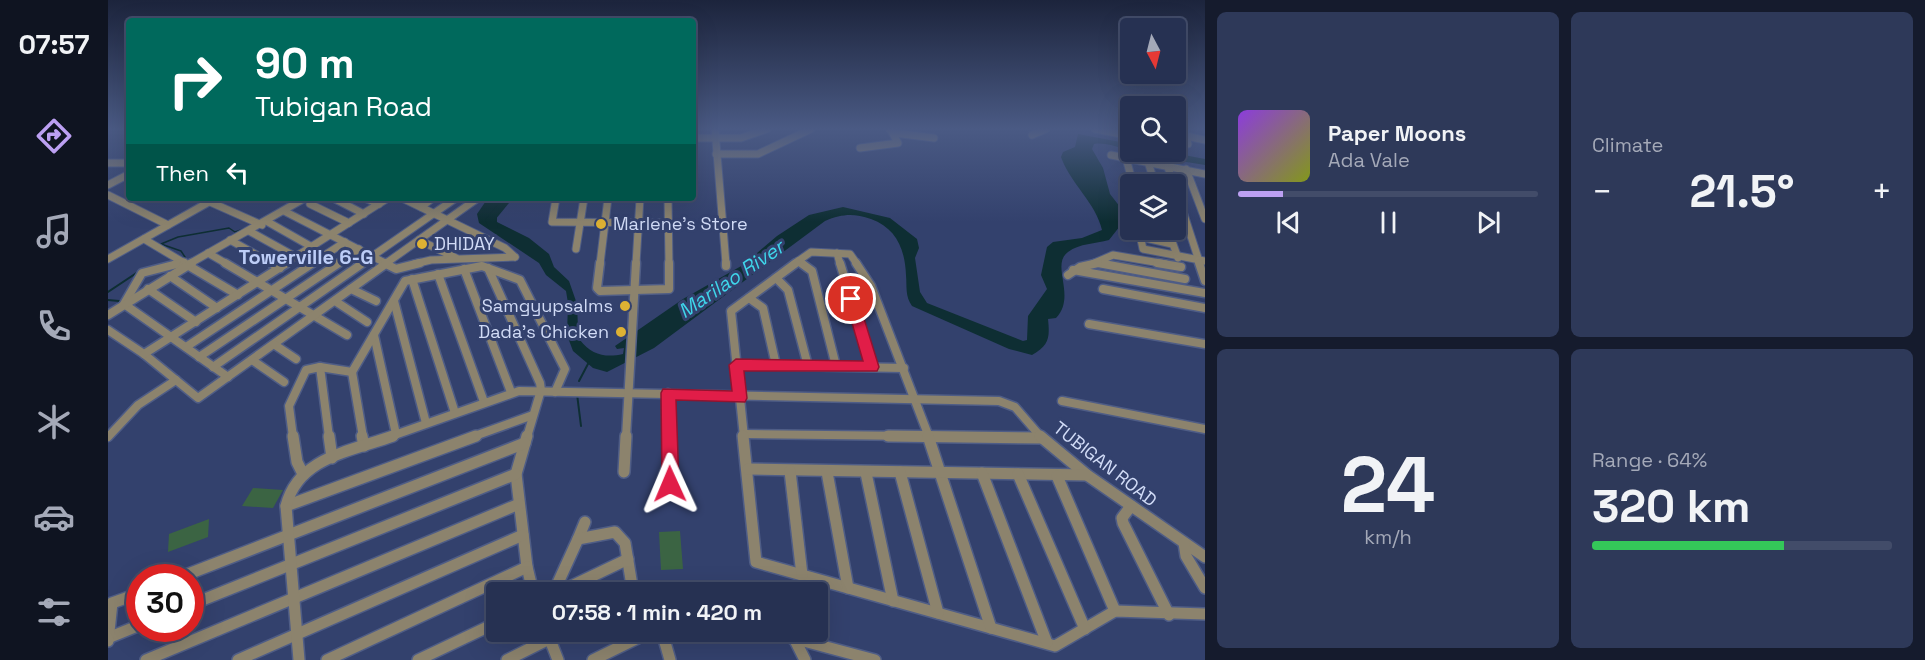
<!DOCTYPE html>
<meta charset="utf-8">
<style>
:root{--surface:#263152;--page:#2e3959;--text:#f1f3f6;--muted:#a4a9b8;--line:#424c69;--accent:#bca0f2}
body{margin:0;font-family:"Space Grotesk",sans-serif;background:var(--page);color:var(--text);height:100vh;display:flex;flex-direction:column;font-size:22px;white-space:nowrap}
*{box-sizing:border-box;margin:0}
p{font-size:20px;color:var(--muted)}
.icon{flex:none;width:33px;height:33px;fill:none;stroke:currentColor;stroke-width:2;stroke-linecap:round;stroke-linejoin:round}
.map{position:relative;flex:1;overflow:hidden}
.side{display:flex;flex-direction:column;gap:12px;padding:12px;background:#151b2d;width:720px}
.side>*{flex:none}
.banner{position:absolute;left:18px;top:18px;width:570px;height:183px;border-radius:6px;box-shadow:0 6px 24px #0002,0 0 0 2px var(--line);background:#00695c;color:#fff;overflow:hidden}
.needle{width:39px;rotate:173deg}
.tools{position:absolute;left:1012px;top:18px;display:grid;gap:12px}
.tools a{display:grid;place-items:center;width:66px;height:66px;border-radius:6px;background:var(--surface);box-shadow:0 6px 24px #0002,0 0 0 2px var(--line);font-size:30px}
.speed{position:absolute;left:18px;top:564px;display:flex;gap:12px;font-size:30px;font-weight:700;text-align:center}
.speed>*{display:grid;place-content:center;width:78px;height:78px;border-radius:50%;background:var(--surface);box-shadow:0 6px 24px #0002,0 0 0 2px var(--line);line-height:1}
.speed .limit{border:9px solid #d22;background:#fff;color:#111}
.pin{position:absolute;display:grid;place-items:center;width:51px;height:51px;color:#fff;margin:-26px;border:3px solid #fff;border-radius:50%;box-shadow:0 2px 6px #0007}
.me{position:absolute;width:66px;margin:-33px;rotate:359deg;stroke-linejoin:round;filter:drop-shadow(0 0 4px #0008)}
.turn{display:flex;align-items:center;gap:21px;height:126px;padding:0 30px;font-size:27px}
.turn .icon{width:78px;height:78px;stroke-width:2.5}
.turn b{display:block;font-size:42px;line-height:51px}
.then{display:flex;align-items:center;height:57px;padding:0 30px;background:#0003;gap:12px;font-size:22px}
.big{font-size:45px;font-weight:700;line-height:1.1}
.side .card{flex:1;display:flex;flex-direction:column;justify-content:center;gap:9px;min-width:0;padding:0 21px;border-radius:9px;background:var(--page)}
.side .dial{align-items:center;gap:0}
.dial b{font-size:78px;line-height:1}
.song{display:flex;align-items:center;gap:18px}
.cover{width:72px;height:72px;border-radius:9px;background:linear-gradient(135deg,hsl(270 70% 55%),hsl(70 70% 35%))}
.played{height:6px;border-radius:3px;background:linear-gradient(90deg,var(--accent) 15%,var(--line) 15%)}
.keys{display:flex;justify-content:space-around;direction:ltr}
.heat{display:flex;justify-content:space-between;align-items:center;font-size:33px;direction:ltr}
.charge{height:9px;border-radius:4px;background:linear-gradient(90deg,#34c759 64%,var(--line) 0)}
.side .tiles{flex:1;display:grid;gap:12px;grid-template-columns:repeat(2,1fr)}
.trip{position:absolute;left:378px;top:582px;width:342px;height:60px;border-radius:6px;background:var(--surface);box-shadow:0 6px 24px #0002,0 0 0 2px var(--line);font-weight:700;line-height:60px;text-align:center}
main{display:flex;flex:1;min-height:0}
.tabs{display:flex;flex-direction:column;width:108px;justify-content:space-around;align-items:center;background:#0f1421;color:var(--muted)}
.tabs .icon{width:42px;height:42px}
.tabs .on{color:var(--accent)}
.tabs b{font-size:27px;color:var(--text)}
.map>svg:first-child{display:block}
.green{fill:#3b6443}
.water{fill:#0e2e33}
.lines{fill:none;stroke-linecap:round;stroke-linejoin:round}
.stream-far1{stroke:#0e2e33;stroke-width:1.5}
.stream{stroke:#0e2e33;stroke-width:2}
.river{fill:#0e2e33;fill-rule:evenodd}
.minor-far2-casing{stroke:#4f5d86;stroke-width:9}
.minor-far1-casing{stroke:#4f5d86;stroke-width:11}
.minor-casing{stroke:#4f5d86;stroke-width:14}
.minor-far2{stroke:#8c836d;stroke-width:7}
.minor-far1{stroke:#8c836d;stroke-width:8}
.minor{stroke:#8c836d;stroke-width:11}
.route{fill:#e11d48;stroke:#92132f;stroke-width:1.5}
.poi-dot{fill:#ddb133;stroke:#33416d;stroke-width:2}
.labels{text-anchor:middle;stroke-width:6;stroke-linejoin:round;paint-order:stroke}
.poi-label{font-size:18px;fill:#d1dbf6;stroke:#33416d;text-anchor:start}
.street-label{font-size:18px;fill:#d1dbf6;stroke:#33416d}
.neighbourhood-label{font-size:20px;font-weight:bold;fill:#bdcdf7;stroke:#33416d}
.water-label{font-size:20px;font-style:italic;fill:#3fd6eb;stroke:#33416d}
</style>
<main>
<nav class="tabs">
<b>07:57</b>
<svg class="icon on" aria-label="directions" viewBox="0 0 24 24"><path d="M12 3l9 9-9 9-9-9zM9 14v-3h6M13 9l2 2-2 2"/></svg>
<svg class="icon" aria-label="music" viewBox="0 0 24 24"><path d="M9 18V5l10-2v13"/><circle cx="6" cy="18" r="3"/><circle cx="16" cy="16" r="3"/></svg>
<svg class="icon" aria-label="phone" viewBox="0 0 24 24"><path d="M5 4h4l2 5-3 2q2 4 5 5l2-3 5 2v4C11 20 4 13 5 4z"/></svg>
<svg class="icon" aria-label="climate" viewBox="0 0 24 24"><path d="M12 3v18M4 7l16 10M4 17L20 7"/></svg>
<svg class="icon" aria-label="car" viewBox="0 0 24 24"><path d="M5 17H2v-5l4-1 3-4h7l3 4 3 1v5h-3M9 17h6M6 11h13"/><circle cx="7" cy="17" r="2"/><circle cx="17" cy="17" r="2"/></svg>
<svg class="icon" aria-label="filters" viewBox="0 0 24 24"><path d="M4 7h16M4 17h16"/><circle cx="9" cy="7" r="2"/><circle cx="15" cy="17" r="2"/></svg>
</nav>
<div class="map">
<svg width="1097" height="660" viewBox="0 0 1097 660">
<rect width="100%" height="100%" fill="#33416d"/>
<!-- green -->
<g class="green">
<polygon points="145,488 175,490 165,508 134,506"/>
<polygon points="101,519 100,537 60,552 61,534"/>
<polygon points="572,531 575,569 553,570 551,532"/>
</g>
<!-- water -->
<path class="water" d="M 970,134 L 1023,144 L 1023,152 L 1060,152 L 1097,159 L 1097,165 C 1077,161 1056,160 1036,156 C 1020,152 1002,141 986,144 L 984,149 L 995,168 L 1002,194 L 1016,212 L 1012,226 L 1001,240 C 987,244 972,243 960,252 C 942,265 969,296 948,318 L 940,319 C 942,338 941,345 924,355 L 901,349 L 804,306 C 797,296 799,287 798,275 C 797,249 788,228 763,219 C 745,213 734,214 717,221 L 546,348 L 499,372 L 485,368 L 465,351 L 459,335 L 460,303 L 458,291 L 438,275 L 431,263 L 371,223 L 369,214 L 380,198 L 400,198 L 389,209 L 389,222 L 421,238 L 441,254 L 446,267 L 461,281 L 469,304 L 470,328 L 475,336 L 472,340 C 483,355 498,358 515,354 L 516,348 L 509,349 L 507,346 L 575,299 L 635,265 L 669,236 L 701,215 L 735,207 L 782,218 L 809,239 L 811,248 L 807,258 L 812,292 L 819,303 L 915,341 L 919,340 L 920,316 L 939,289 L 933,275 L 939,247 L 945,242 L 974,238 L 994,230 C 988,203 962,183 953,157 L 955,152 L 967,147 Z"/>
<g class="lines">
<!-- stream-far1 -->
<g class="stream-far1">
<polyline points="180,204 189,198"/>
<polyline points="77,257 73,251 53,244 70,237 121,228 127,232 136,229"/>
</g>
<!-- stream -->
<g class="stream">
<polyline points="0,292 33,270"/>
<polyline points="0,300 11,301 10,305"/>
<polyline points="471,381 481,362"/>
<polyline points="469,394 473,426"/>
</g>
<!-- river -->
<polygon class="river" points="395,198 405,198 387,220 390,226 389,228 381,228 377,220"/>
<!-- minor-far2 casing -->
<g class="minor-far2-casing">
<g id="minor-far2">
<polyline points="607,129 618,264"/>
<polyline points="987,129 1023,136"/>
<polyline points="782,130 786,133 826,138"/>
<polyline points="924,135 938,129"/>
<polyline points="1078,136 1097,140"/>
<polyline points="585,138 633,138 659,129"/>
<polyline points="1068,143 1080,144 1076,129"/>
<polyline points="752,148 790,143 784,132"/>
<polyline points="608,154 650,154 703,129"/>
<polyline points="1003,155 1097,174"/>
<polyline points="1018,158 1025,184"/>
<polyline points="1040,162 1047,184"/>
<polyline points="0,163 21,163"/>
<polyline points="1059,165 1066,184"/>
<polyline points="1078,169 1097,219"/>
<polyline points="0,185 21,174"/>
<polyline points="1068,190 1092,264"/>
<polyline points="0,195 60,225"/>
<polyline points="225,198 256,214"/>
<polyline points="257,198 271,204"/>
<polyline points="294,198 397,248 407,257"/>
<polyline points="448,198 444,222 560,223"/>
<polyline points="560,198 561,264"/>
<polyline points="1023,198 1019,198 1023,209"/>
<polyline points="102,202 154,225"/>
<polyline points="202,204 241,223"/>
<polyline points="313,207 325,198"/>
<polyline points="176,211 279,264"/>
<polyline points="160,222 204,247"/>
<polyline points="1031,230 1035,249 1097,261"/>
<polyline points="1039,230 1061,234"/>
<polyline points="1060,230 1070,258"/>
<polyline points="141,231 188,257"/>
<polyline points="1033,237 1064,244"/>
<polyline points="36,239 78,264"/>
<polyline points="122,240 165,264"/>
<polyline points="311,240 348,258"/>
<polyline points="468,249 476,198"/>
<polyline points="100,253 119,264"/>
<polyline points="729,253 732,264"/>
<polyline points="0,259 108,198"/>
<polyline points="690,261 695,264"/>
<polyline points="990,263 997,264"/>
<polyline points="67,264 76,262"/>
<polyline points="81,264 197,198"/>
<polyline points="176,264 280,198"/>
<polyline points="203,264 237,242"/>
<polyline points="228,264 251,249"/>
<polyline points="253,264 348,198"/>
<polyline points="277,264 370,198"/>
<polyline points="306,264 323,260 407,257"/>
<polyline points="492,264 500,198"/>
<polyline points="528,264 532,198"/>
<polyline points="686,264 703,252 742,254 749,264"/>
<polyline points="984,264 1005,255 1058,264"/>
</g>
</g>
<!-- minor-far1 casing -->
<g class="minor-far1-casing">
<g id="minor-far1">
<polyline points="73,263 34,273 16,304 120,377"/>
<polyline points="76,263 130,295"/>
<polyline points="117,263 239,335"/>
<polyline points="163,263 172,268"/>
<polyline points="276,263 288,269 312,263"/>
<polyline points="492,263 489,288 492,291 561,289 561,263"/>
<polyline points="618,263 618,266"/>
<polyline points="693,263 704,271 728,366"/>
<polyline points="732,263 764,367"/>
<polyline points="748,263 763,286 821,437"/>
<polyline points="990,263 1077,279"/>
<polyline points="1049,263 1073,267"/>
<polyline points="1091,263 1097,281"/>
<polyline points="380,268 432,383 433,390 419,437"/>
<polyline points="356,269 403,392"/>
<polyline points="965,270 1097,293"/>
<polyline points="330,274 376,402"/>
<polyline points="960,275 972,267 990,263"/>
<polyline points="62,276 109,308"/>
<polyline points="668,278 680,290 700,366"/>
<polyline points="304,279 347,413"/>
<polyline points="40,289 88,322"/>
<polyline points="243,289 268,301"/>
<polyline points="995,289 1097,308"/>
<polyline points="641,298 655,308 668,365"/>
<polyline points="227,301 259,322"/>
<polyline points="286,301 318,423"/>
<polyline points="0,315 84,263"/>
<polyline points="981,324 1097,344"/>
<polyline points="0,330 36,354 90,398 279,263"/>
<polyline points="266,335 288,434"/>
<polyline points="167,345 188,359"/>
<polyline points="78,347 205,263"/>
<polyline points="36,354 179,263"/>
<polyline points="91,357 231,263"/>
<polyline points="144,360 176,382"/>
<polyline points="628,365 796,368"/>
<polyline points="105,367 255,263"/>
<polyline points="212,367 221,437"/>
<polyline points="244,372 255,437"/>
<polyline points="560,393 561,437"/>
<polyline points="954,401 1097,429"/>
<polyline points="637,434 891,437"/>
<polyline points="0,437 30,405 68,380"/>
<polyline points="185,437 181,406 198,370 212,367 244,372 297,281 374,266 412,280 457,369 447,392"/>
<polyline points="281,437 411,391 891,401 907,407 933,437"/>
<polyline points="364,437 425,415"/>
<polyline points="518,437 528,263"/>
<polyline points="636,437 623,311 688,263"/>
</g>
</g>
<!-- minor casing -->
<g class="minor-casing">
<g id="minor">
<polyline points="185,436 189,462 194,472"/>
<polyline points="221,436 224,458"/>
<polyline points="254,436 256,446"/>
<polyline points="419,436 408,474 419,567 425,592"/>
<polyline points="561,436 562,484"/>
<polyline points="635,436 648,562 947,646 1007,611 1097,614"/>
<polyline points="780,436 934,438"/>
<polyline points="820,436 883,628"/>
<polyline points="932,436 979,475 1097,557"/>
<polyline points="640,469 979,475"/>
<polyline points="682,471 694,575"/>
<polyline points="516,472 518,436"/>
<polyline points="719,472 740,588"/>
<polyline points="792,472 830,613"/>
<polyline points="758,473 785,601"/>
<polyline points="874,473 939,643"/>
<polyline points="910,474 977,629"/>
<polyline points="949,476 1007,611"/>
<polyline points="178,506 368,436"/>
<polyline points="1023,506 1014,518 1015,523 1061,615"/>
<polyline points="470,539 477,522"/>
<polyline points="1076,543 1078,556 1097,588"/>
<polyline points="70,578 417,443"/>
<polyline points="451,592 520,559"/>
<polyline points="453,592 449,585 470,539 507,532 517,543 525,592"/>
<polyline points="82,605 408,474"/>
<polyline points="439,632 450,660"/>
<polyline points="554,632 562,660"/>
<polyline points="662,632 767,660"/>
<polyline points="0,638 32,625"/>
<polyline points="686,638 697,660"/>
<polyline points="0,641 4,603 32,593"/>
<polyline points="38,660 411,504"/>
<polyline points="130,660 415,535"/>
<path d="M 191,660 L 178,506 C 190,457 244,451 285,436"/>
<polyline points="219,660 419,567"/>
<polyline points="310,660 388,623"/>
<polyline points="399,660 455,632"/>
<polyline points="485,660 542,632"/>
</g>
</g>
<!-- minor-far2 -->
<use href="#minor-far2" class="minor-far2"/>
<!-- minor-far1 -->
<use href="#minor-far1" class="minor-far1"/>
<!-- minor -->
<use href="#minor" class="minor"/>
</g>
<!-- sky -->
<linearGradient id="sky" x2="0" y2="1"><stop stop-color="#1c243c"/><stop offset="0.58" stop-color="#4a5a84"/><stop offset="1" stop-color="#4a5a84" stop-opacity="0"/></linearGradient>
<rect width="1097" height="222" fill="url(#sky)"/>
<!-- route -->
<polygon class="route" points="743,294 750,299 771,367 769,371 636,371 639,398 637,402 568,400 571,484 568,489 562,492 556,489 554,484 553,393 555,389 624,391 621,365 628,359 755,361 737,299"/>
<!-- markers -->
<g class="poi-dot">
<circle cx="493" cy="224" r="6"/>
<circle cx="314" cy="244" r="6"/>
<circle cx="517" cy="306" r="6"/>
<circle cx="513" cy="332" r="6"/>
</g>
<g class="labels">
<!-- poi labels -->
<g class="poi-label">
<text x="505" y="230">Marlene's Store</text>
<text x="326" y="250">DHIDAY</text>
<text x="505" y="312" text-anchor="end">Samgyupsalms</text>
<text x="501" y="338" text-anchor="end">Dada’s Chicken</text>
</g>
<!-- street labels -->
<g class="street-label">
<text transform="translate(997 464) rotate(38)" y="6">TUBIGAN ROAD</text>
</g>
<!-- neighbourhood labels -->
<g class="neighbourhood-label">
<text x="198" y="264">Towerville 6-G</text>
</g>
<!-- water labels -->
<g class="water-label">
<text transform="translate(623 279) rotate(-34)" y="7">Marilao River</text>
</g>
</g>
</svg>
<div class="tools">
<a><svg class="needle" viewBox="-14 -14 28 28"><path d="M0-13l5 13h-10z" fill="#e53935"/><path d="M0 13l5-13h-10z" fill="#a4a9b8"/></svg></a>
<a><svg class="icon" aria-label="search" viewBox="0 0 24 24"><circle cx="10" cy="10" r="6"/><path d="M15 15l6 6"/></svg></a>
<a><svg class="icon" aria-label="layers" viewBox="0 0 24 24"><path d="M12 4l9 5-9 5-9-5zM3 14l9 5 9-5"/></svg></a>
</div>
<div class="speed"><div class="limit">30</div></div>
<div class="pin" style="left:743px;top:299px;background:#d93025"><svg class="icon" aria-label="arrive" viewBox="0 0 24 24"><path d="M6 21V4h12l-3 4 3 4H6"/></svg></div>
<svg class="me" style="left:562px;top:484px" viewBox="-20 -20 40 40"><path d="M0-17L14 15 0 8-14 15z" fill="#e11d48" stroke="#fff" stroke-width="4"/></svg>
<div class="trip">07:58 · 1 min · 420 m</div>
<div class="banner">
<div class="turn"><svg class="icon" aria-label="right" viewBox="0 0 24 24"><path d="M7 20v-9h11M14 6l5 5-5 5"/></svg><div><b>90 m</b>Tubigan Road</div></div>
<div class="then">Then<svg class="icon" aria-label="left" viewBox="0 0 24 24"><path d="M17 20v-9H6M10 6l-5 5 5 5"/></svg></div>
</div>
</div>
<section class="side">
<div class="tiles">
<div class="card">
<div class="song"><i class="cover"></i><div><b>Paper Moons</b><p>Ada Vale</p></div></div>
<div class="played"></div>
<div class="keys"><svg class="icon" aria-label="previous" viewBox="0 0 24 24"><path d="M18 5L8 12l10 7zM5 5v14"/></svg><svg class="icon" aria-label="pause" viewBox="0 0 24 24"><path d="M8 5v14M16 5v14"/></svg><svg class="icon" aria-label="next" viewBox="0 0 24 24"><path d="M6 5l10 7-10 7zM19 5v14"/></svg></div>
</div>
<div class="card"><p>Climate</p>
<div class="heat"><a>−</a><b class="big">21.5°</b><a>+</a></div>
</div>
<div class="card dial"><b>24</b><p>km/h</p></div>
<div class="card"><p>Range · 64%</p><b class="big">320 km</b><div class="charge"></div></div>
</div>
</section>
</main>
